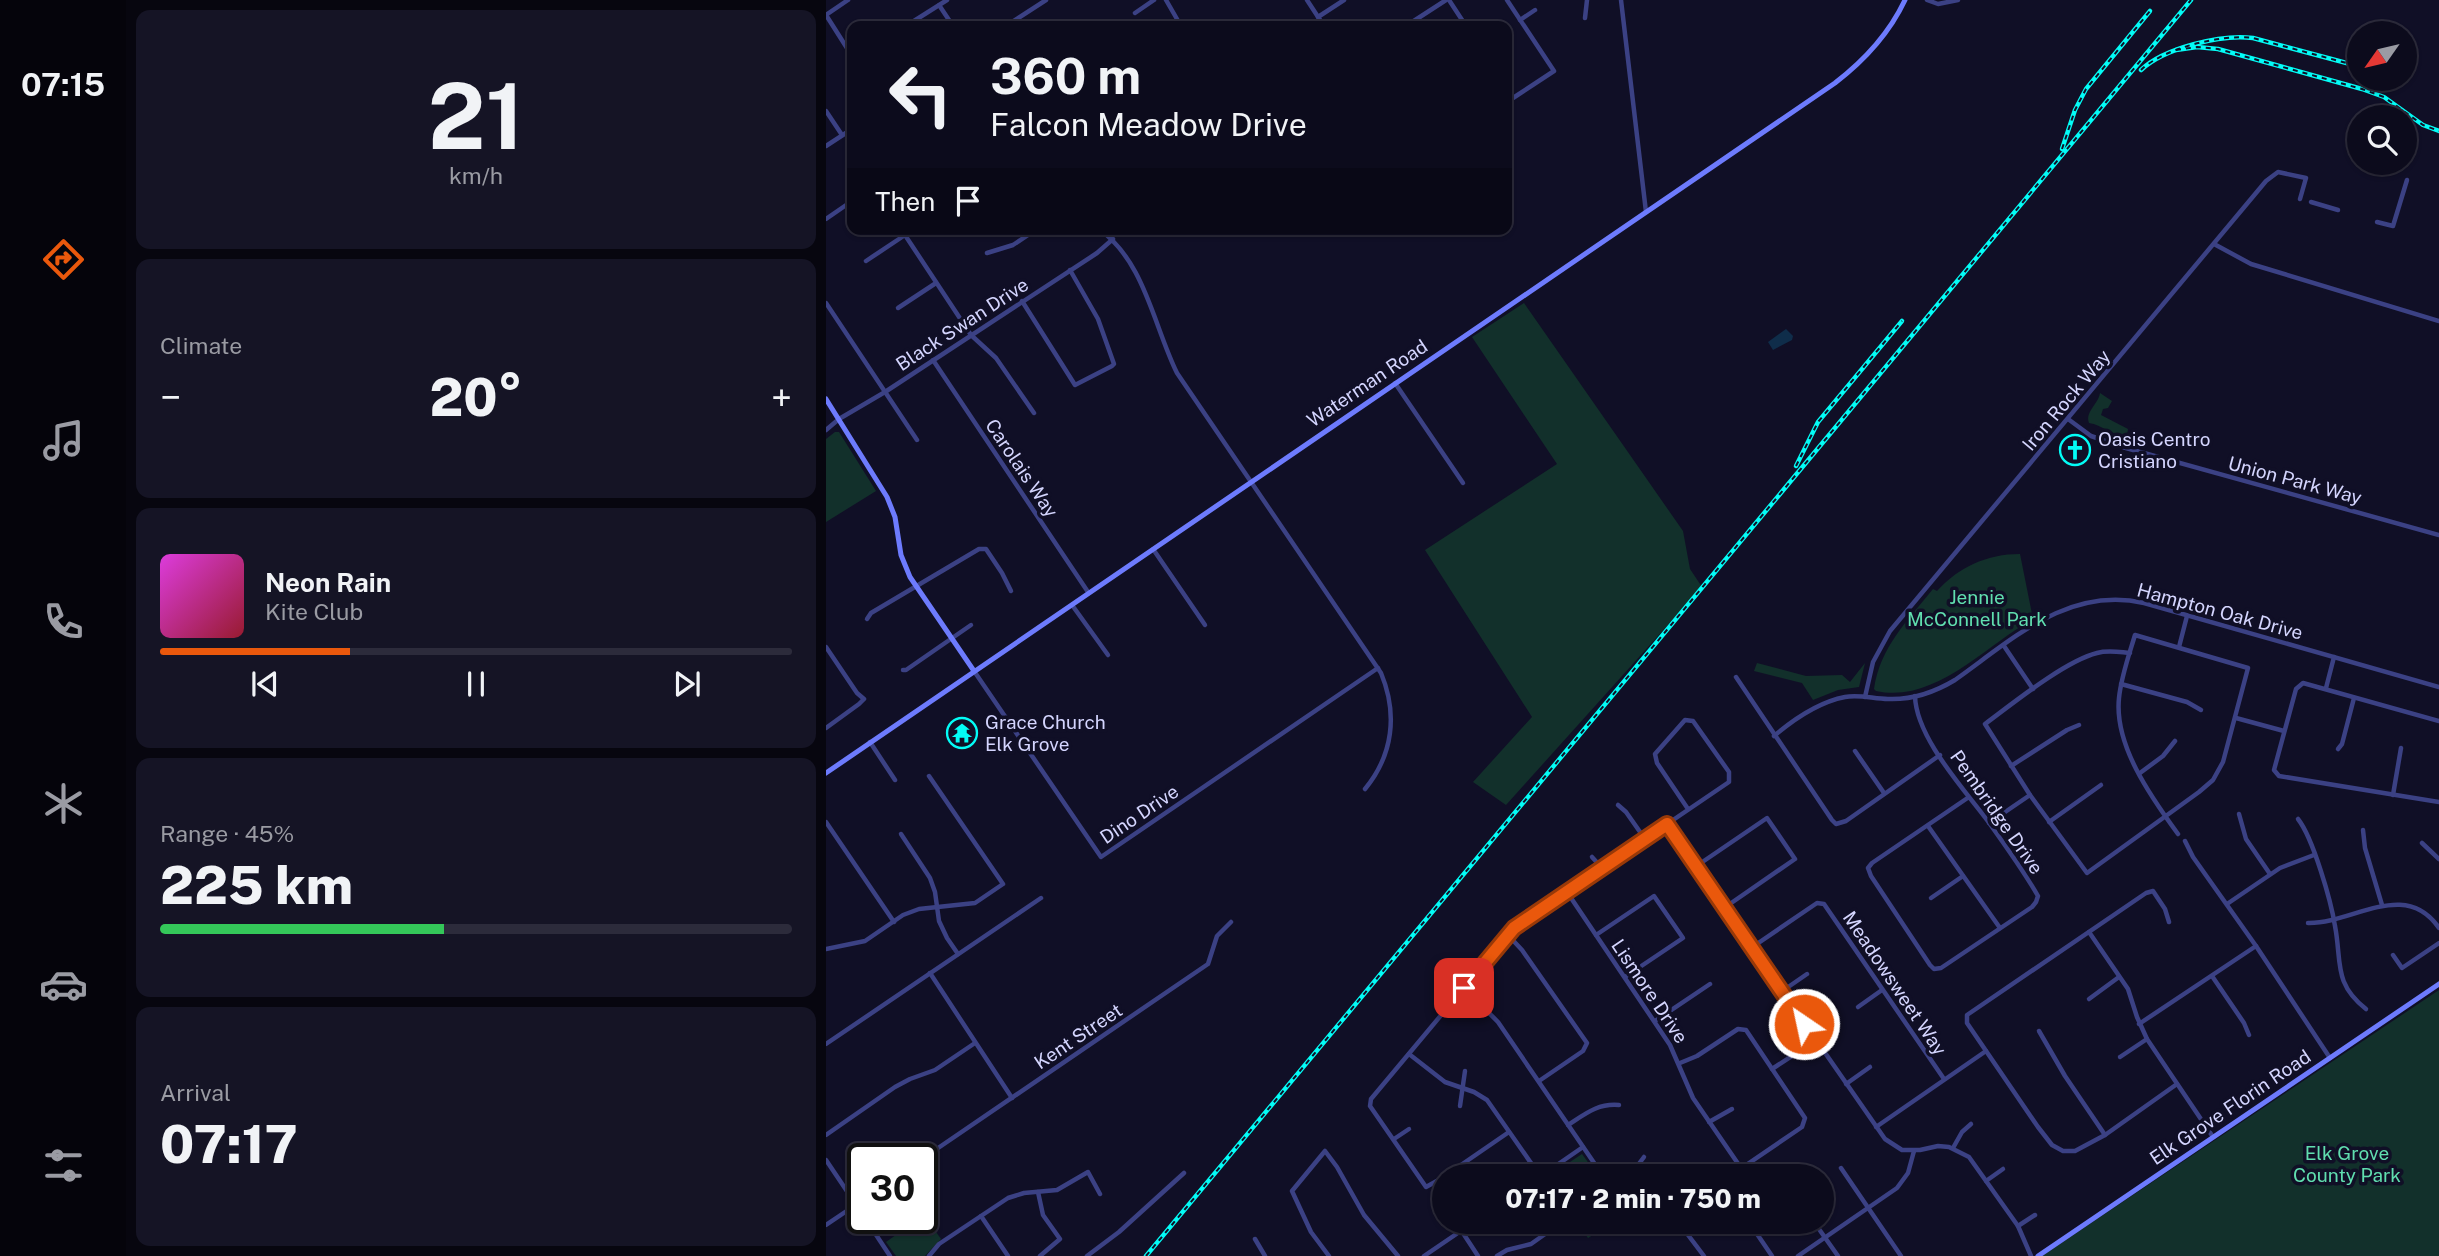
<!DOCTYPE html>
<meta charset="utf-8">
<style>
:root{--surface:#0c0b1c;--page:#151425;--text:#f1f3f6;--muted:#9a9ba3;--line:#2c2b3b;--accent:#ea580c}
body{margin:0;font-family:"Public Sans",sans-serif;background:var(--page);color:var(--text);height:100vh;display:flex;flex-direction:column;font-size:26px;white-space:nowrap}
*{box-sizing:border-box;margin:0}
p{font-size:23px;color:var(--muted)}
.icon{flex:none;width:38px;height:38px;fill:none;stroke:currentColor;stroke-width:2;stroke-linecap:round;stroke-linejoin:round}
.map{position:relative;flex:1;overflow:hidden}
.details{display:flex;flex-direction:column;gap:10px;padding:10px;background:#07060f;width:700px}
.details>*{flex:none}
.hud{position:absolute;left:21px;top:21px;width:665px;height:214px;border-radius:14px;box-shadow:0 2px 5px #0004,0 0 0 2px var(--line);background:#0c0b1c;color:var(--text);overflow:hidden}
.needle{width:46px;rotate:236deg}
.controls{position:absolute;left:1521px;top:21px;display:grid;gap:14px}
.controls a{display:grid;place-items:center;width:70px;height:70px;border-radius:50%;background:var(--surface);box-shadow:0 2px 5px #0004,0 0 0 2px var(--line);font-size:35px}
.speed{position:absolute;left:21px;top:1143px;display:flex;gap:14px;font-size:35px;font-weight:700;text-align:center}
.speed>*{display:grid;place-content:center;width:91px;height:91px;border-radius:50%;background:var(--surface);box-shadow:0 2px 5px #0004,0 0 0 2px var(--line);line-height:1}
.speed .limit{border:4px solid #111;border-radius:10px;background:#fff;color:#111}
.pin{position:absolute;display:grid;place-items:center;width:60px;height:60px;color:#fff;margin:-30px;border-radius:14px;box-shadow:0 4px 10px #0006}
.me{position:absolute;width:77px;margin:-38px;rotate:326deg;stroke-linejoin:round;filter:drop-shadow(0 0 5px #0008)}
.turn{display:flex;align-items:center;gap:24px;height:147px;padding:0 28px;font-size:32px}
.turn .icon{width:91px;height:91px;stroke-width:2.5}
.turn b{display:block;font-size:49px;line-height:60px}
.then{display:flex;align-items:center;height:66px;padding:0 28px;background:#0003;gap:14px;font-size:26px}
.big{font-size:52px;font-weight:800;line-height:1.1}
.details .card{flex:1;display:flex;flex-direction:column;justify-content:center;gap:10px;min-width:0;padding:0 24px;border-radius:14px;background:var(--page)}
.details .dial{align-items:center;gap:0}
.dial b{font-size:91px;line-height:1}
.song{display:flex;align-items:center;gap:21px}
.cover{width:84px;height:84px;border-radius:10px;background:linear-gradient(135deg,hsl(300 70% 55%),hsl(350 70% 35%))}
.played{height:7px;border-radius:4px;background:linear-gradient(90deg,var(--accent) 30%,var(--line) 30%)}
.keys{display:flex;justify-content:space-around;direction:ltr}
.heat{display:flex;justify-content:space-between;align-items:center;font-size:38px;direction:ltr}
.charge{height:10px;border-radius:5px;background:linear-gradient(90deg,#34c759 45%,var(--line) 0)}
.trip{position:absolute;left:606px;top:1164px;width:402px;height:70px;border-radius:35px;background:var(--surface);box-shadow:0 2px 5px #0004,0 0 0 2px var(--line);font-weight:800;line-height:70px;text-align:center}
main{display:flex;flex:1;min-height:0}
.menu{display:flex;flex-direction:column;width:126px;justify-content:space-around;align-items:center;background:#05040b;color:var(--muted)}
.menu .icon{width:49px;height:49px}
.menu .on{color:var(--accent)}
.menu b{font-size:32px;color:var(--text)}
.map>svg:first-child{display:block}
.green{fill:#12302b}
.water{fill:#0f2d4a}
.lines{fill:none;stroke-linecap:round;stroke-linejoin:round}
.street{stroke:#3b4184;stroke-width:4.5}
.secondary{stroke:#6d7bfd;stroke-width:5}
.rail-casing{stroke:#03fcf6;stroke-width:4.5}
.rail{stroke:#100f26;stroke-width:2;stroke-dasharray:5;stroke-linecap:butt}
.route-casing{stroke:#983908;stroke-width:18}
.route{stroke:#ea580c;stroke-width:12}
.labels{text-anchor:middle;stroke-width:7;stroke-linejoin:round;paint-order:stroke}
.street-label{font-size:19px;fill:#d4d5fe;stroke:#100f26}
.poi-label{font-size:19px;fill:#d4d5fe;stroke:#100f26;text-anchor:start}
.park-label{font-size:19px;fill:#60deaf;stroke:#100f26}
</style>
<main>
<nav class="menu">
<b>07:15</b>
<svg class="icon on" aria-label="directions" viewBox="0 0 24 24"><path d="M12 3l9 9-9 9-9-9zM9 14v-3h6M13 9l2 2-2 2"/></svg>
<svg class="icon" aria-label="music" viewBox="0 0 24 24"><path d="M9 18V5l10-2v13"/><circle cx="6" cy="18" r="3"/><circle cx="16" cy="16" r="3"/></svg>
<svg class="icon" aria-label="phone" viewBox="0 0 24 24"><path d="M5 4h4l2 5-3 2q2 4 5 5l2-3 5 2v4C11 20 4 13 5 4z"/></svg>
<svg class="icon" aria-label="climate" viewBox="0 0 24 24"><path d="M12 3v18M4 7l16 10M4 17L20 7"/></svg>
<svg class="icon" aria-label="car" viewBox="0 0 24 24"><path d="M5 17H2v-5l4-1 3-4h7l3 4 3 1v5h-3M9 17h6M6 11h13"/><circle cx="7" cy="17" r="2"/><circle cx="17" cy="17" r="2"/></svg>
<svg class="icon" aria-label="filters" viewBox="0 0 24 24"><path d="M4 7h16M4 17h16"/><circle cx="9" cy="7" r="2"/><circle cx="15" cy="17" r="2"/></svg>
</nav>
<section class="details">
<div class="card dial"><b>21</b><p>km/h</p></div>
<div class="card"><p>Climate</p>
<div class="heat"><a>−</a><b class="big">20°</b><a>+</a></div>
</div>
<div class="card">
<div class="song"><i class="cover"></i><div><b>Neon Rain</b><p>Kite Club</p></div></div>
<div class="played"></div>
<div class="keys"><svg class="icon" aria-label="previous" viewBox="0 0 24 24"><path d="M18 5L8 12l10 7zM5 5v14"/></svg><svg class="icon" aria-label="pause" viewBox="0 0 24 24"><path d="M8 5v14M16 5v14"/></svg><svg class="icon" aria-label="next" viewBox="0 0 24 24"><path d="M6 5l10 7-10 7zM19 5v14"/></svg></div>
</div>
<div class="card"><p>Range · 45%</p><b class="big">225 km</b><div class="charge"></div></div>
<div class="card"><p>Arrival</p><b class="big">07:17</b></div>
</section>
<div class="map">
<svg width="1613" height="1256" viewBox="0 0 1613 1256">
<rect width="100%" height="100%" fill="#100f26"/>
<!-- green -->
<g class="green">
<polygon points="698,303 857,531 864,569 876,587 680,805 647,782 706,717 599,550 731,464 646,337"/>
<path d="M 1274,393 L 1286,401 L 1282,408 L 1277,409 L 1275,415 L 1302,429 L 1301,435 C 1285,436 1277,425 1263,423 C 1259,411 1272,405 1274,393 Z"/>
<polygon points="9,432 13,432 50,491 0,522 0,439"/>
<path d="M 1194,554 L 1207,619 C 1160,645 1109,704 1050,691 L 1048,689 C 1054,647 1082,620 1107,589 L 1111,591 C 1133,567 1161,554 1194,554 Z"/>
<polygon points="931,663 980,676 1016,675 1024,682 1039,663 1033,687 1012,690 987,700 976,683 928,671"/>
<polygon points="1613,990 1613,1256 1216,1256"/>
<polygon points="756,1154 772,1176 723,1176"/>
<polygon points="98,1215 115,1239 99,1256 70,1256 60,1242"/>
<polygon points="751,1222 788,1222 762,1238"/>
</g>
<!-- water -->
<polygon class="water" points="960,329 967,336 966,340 947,350 942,342"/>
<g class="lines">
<!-- street -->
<g class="street">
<polyline points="340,0 355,26"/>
<polyline points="481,0 498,26"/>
<polyline points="623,0 640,26"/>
<polyline points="795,0 820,212"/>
<polyline points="1101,0 1112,4 1132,0"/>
<polyline points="113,5 127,26"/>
<polyline points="309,13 328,0"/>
<polyline points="0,15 26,56"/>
<polyline points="0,15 22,0"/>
<polyline points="492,17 518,0"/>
<polyline points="759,18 761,0"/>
<polyline points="694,20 709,10"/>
<polyline points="80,26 121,0"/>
<polyline points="180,26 220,0"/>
<polyline points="580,26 620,0"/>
<polyline points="681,88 687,98 728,71 681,0"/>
<polyline points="0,111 16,135"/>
<polyline points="0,146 26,129"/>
<polyline points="1485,202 1512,210"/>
<polyline points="0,219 26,201"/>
<polyline points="1551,222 1567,226 1581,180"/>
<polyline points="75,229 145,335 170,358 208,413"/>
<path d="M 273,229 C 319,262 327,324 351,373 L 555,673 C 572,714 567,755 539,789"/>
<polyline points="1388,244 1425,264 1613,321"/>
<polyline points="161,253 187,245 211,229"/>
<polyline points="40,261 79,235"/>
<polyline points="196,301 249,385 286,366 288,364 272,319 244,270"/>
<polyline points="0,303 91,440"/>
<polyline points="72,308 110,283"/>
<polyline points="107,360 262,592"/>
<polyline points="569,383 637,483"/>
<polyline points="1242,419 1265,436 1300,448 1613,535"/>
<polyline points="0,430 13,419 59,392 271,253 287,239"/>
<polyline points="327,549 379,625"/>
<polyline points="246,605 282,655"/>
<polyline points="41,619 45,613 153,549 160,549 176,573 185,591"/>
<polyline points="1178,646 1207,689"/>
<polyline points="0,647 31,693 38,699 33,704 0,728"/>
<polyline points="1353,647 1361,616"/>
<path d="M 1304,653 C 1292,652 1282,650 1271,653 C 1239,661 1186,704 1159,724 L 1204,795 L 1261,873 L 1373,792 L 1387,780 L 1397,762 L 1422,668 L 1309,635 C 1303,655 1295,677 1293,698 C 1288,745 1325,797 1352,834"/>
<polyline points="77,670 80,670 145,625"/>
<polyline points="148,671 275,857 552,668"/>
<polyline points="910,677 1006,820 1010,824 1020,821 1114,755"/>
<polyline points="1295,684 1361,702 1375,710"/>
<polyline points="1500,688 1508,657"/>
<path d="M 1089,696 C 1090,737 1137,788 1161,820 C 1179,845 1197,870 1212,896 L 1210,902 L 1206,907 L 1115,968 L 1108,969 L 1104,965 L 1045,876 L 1042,868 L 1046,863 L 1143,797"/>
<polyline points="1039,697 1047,662 1064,631 1440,181 1452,172 1480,178 1474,199"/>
<polyline points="1410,718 1458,731"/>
<polyline points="1613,721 1477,683 1470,689 1448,770 1453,776 1613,802"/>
<path d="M 948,736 C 968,719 993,702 1019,697 C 1033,694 1048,699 1062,699 C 1085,700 1109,692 1129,680 C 1187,639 1242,586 1318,603 L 1613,687"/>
<polyline points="44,742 69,780"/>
<polyline points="1512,749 1516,744 1528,698"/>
<polyline points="1029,751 1058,793"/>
<polyline points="1185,766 1241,730 1253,725"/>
<polyline points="1314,773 1337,756 1349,741"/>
<polyline points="1567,795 1575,748"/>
<polyline points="792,805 800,812 819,839"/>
<polyline points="1413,814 1420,839 1444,874"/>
<path d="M 1472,819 C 1487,838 1505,901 1509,926 C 1516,962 1507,983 1540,1009"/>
<polyline points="0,822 68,922"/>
<polyline points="1223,822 1275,785"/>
<polyline points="1163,823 1204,795"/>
<polyline points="840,824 1059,1139 1076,1150 1094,1150 1112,1146 1123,1147 1143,1157 1192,1226 1205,1256"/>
<polyline points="1102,826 1174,928"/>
<polyline points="1537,830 1539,848 1556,905"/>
<polyline points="75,834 104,878 109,892 113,921 121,938 132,954"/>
<polyline points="1359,841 1367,857 1430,946 1504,1058"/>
<polyline points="1596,843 1613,859"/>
<polyline points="766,857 775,867"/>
<polyline points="869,867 941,818 969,859 898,908"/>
<polyline points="741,892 844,1045 867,1098 915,1168"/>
<polyline points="1105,898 1137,876"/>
<polyline points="1401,904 1454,868 1488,855"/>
<polyline points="1343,922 1339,909 1327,891 1320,893 1141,1015 1141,1023 1212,1127 1226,1145 1237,1151 1249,1151 1279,1135 1351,1084"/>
<path d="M 1482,923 C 1527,924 1579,878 1613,928"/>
<polyline points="1263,932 1302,989 1311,1017 1321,1039 1387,1137"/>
<polyline points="681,934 696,950 761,1043 757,1051 713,1081"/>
<polyline points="770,935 828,896 857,938 799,977"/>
<polyline points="925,948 991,903 998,904 1118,1079"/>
<polyline points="0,949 39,941 77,915 93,909 149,903 177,884 103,776"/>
<polyline points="1567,955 1576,968 1613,943"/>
<polyline points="104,973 186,1098"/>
<polyline points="1386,976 1418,1023 1423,1035"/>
<polyline points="638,988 672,1022 777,1176"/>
<polyline points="955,992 981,974"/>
<polyline points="1263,999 1293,977"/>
<polyline points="1032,1007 1056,990"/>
<polyline points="829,1021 884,984"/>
<polyline points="1313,1024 1430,946"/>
<polyline points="1213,1031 1239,1076 1279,1135"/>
<polyline points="0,1044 215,898"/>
<polyline points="583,1054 619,1082 648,1092 661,1100 714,1176"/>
<polyline points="1294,1057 1321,1039"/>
<polyline points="854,1063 871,1056 912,1029 920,1030 979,1118 976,1127 904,1176"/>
<polyline points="946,1069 989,1041"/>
<polyline points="1020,1084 1044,1067"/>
<polyline points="634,1106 639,1071"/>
<polyline points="883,1122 906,1109"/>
<path d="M 742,1125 C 759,1114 772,1103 793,1105"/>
<polyline points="1050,1127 1160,1051"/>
<polyline points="0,1135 69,1087 84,1079 109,1070 149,1043"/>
<polyline points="568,1139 583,1129"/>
<polyline points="1127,1148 1136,1132 1145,1124"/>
<polyline points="96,1159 382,964 391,936 405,922"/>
<polyline points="0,1160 37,1215"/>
<polyline points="1015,1168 1075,1256"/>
<polyline points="619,1176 683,1132"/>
<polyline points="715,1176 757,1147"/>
<polyline points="797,1176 812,1165 818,1157"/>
<polyline points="618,1177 600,1187 544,1106 545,1099 688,928 903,782 903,772 867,721 859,720 829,754 831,763 862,809"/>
<polyline points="1160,1181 1177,1169"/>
<polyline points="212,1192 217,1215 234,1239 214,1256"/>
<polyline points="155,1216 182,1256"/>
<polyline points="39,1218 64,1256"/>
<polyline points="919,1222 929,1231 946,1256"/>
<polyline points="988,1222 1012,1256"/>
<polyline points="853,1223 878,1256"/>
<polyline points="0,1225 37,1200"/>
<polyline points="1192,1226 1209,1215"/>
<polyline points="635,1230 652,1256"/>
<polyline points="429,1239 439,1256"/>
<polyline points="103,1256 113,1244 182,1198 198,1193 231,1190 262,1172 274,1194"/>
<polyline points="261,1256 293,1232 358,1173"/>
<polyline points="503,1256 485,1232 466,1191 499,1151 511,1167 538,1215 572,1256"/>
<polyline points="598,1256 648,1222"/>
<polyline points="671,1256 681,1250 705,1244 736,1222"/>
<polyline points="972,1256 1071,1188 1082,1173 1088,1151"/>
</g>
<!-- secondary -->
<g class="secondary">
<polyline points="0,399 61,497 69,517 75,555 84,577 148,671"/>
<path d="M 0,773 L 1009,83 C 1039,60 1063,34 1079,0"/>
<polyline points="1212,1256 1613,984"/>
</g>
<!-- rail casing -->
<g class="rail-casing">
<g id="rail">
<polyline points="1350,50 1371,47 1392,49 1536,89 1558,97 1597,125 1613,131"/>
<path d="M 1315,70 C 1338,48 1395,34 1427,38 L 1528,65"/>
<polyline points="1236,149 1249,110 1260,89 1324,11"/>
<polyline points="970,466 992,422 1076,321"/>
<polyline points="320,1256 1365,0"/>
</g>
</g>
<!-- rail -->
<use href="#rail" class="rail"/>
</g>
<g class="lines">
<!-- route casing -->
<g class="route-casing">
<polyline id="route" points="638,988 688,928 841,824 978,1024"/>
</g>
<!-- route -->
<use href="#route" class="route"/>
</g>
<!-- icons -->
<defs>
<g id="church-ring" transform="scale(1.575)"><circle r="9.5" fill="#100f26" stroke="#03fcf6" stroke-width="1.5"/><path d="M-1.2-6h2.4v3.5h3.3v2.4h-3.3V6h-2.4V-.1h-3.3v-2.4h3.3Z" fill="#03fcf6"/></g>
<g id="temple-ring" transform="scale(1.575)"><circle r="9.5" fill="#100f26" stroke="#03fcf6" stroke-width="1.5"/><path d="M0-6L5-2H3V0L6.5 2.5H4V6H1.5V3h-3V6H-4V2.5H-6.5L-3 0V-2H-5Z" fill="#03fcf6"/></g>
</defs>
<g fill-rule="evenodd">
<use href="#church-ring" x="1249" y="450"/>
<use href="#temple-ring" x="136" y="733"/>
</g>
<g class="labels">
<!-- street labels -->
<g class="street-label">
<text transform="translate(136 324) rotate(-33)" y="7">Black Swan Drive</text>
<text transform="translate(541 383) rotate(-34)" y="7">Waterman Road</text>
<text transform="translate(1240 400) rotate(-50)" y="7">Iron Rock Way</text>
<text transform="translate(196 468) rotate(56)" y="7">Carolais Way</text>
<text transform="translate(1469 480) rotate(15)" y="7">Union Park Way</text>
<text transform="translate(1394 611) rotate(15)" y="7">Hampton Oak Drive</text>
<text transform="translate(1171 812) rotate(55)" y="7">Pembridge Drive</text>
<text transform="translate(313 814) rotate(-34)" y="7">Dino Drive</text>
<text transform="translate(1069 983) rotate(56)" y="7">Meadowsweet Way</text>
<text transform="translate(824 991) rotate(56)" y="7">Lismore Drive</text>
<text transform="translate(252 1036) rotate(-34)" y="7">Kent Street</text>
<text transform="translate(1404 1107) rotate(-34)" y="7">Elk Grove Florin Road</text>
</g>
<!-- poi labels -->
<g class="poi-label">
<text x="1272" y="446">Oasis Centro<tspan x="1272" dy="22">Cristiano</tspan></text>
<text x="159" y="729">Grace Church<tspan x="159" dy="22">Elk Grove</tspan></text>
</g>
<!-- park labels -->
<g class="park-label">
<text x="1151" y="604">Jennie<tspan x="1151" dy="22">McConnell Park</tspan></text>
<text x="1521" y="1160">Elk Grove<tspan x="1521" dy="22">County Park</tspan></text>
</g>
</g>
</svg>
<div class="controls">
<a><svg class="needle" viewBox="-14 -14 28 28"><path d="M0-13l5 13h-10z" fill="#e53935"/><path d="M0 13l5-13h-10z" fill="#9a9ba3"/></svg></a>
<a><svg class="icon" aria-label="search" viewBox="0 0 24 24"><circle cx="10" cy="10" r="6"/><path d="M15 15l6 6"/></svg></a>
</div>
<div class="speed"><div class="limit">30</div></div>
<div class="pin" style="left:638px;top:988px;background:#d93025"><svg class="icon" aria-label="arrive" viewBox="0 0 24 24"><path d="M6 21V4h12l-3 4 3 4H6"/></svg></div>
<svg class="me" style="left:978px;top:1024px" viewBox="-20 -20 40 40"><circle r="17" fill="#ea580c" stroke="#fff" stroke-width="3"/><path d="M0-11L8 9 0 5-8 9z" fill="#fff"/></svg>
<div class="trip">07:17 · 2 min · 750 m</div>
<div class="hud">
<div class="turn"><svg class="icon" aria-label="left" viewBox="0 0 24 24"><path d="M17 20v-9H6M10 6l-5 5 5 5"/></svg><div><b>360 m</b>Falcon Meadow Drive</div></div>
<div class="then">Then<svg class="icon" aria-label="arrive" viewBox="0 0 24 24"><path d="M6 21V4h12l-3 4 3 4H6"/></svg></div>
</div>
</div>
</main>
